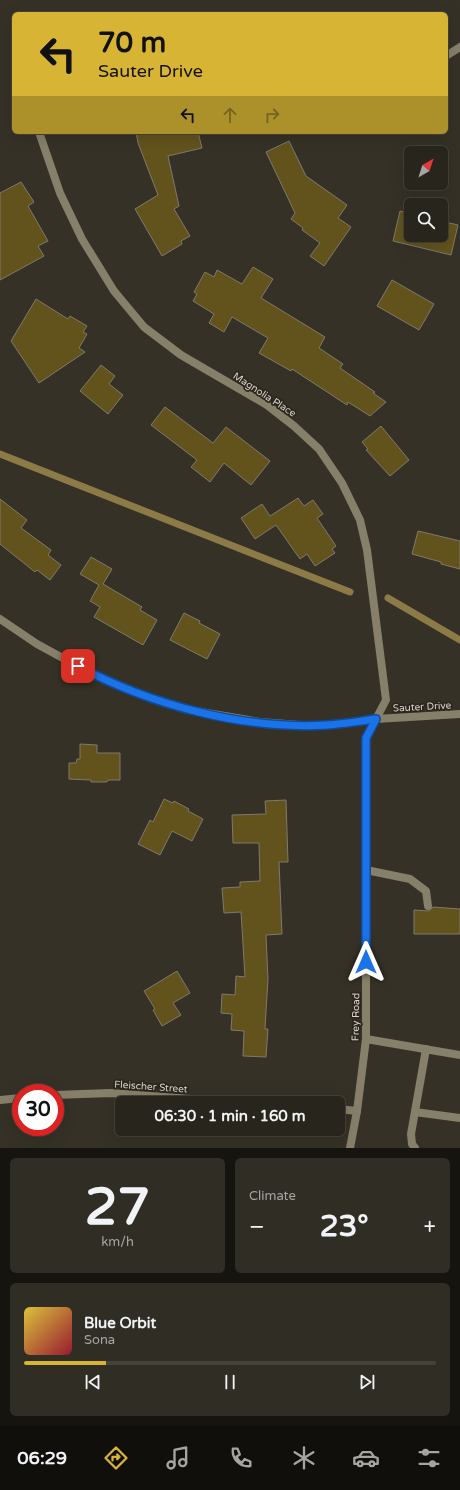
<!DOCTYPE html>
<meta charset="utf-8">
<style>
:root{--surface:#28251c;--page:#302d25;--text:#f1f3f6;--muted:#a5a5a3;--line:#44423b;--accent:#d8b434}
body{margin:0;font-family:"Varela Round",sans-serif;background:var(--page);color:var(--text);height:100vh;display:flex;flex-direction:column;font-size:15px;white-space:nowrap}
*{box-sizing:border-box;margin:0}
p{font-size:13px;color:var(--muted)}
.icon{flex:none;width:22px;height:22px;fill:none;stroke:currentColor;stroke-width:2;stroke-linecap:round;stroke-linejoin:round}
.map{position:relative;height:1148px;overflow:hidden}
.details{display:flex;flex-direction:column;gap:10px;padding:10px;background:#16140f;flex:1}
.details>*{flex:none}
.hud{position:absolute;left:12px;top:12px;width:436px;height:122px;border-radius:6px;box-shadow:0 4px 16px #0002,0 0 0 1px var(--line);background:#d8b434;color:#111;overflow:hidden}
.needle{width:26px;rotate:39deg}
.buttons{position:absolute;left:404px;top:146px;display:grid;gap:8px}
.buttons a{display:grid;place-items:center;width:44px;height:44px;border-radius:6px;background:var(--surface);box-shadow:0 4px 16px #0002,0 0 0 1px var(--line);font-size:20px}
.speed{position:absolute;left:12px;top:1084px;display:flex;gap:8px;font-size:20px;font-weight:700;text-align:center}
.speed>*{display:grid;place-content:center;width:52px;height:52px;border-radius:50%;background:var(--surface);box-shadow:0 4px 16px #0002,0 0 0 1px var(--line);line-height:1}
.speed .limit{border:6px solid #d22;background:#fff;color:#111}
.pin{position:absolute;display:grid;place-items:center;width:34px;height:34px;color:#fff;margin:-17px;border-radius:8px;box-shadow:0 2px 6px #0006}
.me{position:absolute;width:44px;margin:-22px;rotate:0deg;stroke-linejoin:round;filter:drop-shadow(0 0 3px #0008)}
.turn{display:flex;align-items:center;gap:14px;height:84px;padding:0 20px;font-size:18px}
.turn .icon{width:52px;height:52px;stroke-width:2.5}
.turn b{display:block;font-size:28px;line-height:34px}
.lanes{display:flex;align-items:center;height:38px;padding:0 20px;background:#0003;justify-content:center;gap:20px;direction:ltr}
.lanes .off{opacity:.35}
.big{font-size:30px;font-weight:800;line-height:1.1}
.details .tile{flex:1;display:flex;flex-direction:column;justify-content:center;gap:6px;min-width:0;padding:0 14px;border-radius:6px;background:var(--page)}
.details .dial{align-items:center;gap:0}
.dial b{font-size:52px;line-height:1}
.song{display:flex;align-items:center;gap:12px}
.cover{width:48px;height:48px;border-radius:6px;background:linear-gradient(135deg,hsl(50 70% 55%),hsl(350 70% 35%))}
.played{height:4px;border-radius:2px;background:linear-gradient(90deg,var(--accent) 20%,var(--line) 20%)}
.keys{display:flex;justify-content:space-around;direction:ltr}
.heat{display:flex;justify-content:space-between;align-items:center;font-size:22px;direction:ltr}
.details .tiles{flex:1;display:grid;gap:10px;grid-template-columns:1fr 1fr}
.tile:last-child{grid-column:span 2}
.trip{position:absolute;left:115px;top:1096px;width:230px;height:40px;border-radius:6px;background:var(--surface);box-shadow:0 4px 16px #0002,0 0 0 1px var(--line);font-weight:800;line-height:40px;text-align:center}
.tabs{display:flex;height:64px;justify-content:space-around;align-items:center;background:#100f0b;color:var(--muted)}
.tabs .icon{width:28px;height:28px}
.tabs .on{color:var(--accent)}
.tabs b{font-size:18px;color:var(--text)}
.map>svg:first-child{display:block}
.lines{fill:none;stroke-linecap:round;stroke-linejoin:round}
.stream{stroke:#8c7b47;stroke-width:7}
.building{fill:#62531d;stroke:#7e7a6d}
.lane{stroke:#867f69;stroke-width:8}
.street{stroke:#867f69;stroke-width:8}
.route-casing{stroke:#114b97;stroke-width:10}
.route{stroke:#1a73e8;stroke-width:7}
.labels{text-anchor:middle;stroke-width:3.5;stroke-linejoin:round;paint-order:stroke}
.street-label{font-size:10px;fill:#d7d5ce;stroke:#2b271d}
</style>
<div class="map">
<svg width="460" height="1148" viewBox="0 0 460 1148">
<rect width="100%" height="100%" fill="#353126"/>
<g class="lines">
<!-- stream -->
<g class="stream">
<polyline points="0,454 350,592"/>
<polyline points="388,598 460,640"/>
</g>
</g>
<!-- building -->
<g class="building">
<polygon points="136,132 198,132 202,148 168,156 179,206 174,209 190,236 181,241 182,244 162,256 135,209 158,195 138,143"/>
<polygon points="289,141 306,176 347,205 338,218 351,227 324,266 310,256 320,243 302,230 303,228 291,219 295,213 266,152"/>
<polygon points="21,182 34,202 28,206 48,241 38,246 44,256 0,280 0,193"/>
<polygon points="400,211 411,214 411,235 441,235 441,221 458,225 451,255 393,241"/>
<polygon points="253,267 273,279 261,298 325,337 319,348 343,364 340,368 375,392 373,393 386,402 370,416 348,402 347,405 292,369 291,371 259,353 268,338 232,317 224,332 209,323 214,314 193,301 197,294 194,292 205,272 214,277 217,270 242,284"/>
<polygon points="392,280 434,304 419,330 377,306"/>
<polygon points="36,299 68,319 70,316 87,326 83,332 87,334 79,348 85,352 39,383 11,341"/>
<polygon points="101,365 115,376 109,384 123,395 108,414 80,391"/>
<polygon points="165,407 213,443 226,427 270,461 251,485 224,463 210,482 191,467 197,460 151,425"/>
<polygon points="381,426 409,460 390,476 366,450 368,449 362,442"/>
<polygon points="298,498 304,506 313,500 323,514 317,518 336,546 332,549 335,553 315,566 307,554 300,559 276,525 255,539 241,518 262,504 270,516"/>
<polygon points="0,499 27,520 21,528 51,550 48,555 61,565 50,580 37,570 35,572 0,544"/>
<polygon points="418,531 460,541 460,569 441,564 441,562 412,554"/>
<polygon points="91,557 112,569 103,584 142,607 140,610 157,620 143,645 94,617 100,607 90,601 99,585 80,574"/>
<polygon points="184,613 200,621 199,623 220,634 207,659 170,640"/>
<polygon points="80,744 97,745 97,753 120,753 120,780 108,780 107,782 91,782 91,780 69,779 69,763 76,763 77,759 80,759"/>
<polygon points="164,799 173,803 174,801 189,809 188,811 203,819 192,841 172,831 160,855 138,844 150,820 153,822"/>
<polygon points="286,800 288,862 279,862 282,934 266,935 268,979 265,1029 268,1029 266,1057 243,1056 244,1031 231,1030 232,1014 221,1013 222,994 235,995 236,976 245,977 241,912 224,913 222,888 240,887 240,882 260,881 259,843 233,843 232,815 266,814 265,801"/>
<polygon points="433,907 460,909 460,934 414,934 414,910 429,911"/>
<polygon points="177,971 190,993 173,1003 181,1015 162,1026 153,1010 155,1009 144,991"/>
</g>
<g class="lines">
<!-- lane -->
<g class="lane">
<polyline points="366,1039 460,1055"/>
<polyline points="415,1112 460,1118"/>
<polyline points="415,1148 412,1144 411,1134 426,1049"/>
</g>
<!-- street -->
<g class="street">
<polyline points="446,56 460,47"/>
<polyline points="39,132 60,193 82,239 114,291 144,327 181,355 267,405 294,426 319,449 342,483 360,520 367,550 386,700 366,738 366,1039 357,1111 350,1148"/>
<polyline points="0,619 37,644 92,674 156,700 184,709 260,722 300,725 327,725 376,719 460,714"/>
<polyline points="366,870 410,879 426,891 428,906"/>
<polyline points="55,1095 110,1093 245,1103"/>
<polyline points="0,1100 21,1098"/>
<polyline points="338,1109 357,1111"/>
</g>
</g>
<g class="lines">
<!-- route casing -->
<g class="route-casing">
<path id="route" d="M 78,666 C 150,705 245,730 327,725 C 344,724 360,721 376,719 L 366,738 L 366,962"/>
</g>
<!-- route -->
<use href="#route" class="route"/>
</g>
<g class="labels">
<!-- street labels -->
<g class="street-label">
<text transform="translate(265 394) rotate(33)" y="4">Magnolia Place</text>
<text transform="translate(422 706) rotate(-3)" y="4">Sauter Drive</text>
<text transform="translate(355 1017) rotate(-89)" y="4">Frey Road</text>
<text transform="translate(151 1086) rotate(4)" y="4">Fleischer Street</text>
</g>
</g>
</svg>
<div class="buttons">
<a><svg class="needle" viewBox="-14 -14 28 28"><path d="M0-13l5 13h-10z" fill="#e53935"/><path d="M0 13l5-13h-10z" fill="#a5a5a3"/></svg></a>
<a><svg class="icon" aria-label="search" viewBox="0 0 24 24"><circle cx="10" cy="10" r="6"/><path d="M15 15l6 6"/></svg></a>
</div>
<div class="speed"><div class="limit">30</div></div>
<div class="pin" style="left:78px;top:666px;background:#d93025"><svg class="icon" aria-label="arrive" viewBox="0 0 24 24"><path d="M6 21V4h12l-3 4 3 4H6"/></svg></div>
<svg class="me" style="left:366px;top:962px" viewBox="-20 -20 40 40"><path d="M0-17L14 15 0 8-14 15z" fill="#1a73e8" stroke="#fff" stroke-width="4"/></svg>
<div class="trip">06:30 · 1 min · 160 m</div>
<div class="hud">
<div class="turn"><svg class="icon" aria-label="left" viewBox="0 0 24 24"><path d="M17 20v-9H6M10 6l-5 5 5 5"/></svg><div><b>70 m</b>Sauter Drive</div></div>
<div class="lanes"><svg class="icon" aria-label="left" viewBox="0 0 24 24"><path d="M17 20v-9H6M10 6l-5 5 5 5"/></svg><svg class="icon off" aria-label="ahead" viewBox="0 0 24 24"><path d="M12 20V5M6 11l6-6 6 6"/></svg><svg class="icon off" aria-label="right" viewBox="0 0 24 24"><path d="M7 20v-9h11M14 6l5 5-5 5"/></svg></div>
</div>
</div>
<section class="details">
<div class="tiles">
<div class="tile dial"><b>27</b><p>km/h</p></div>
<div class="tile"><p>Climate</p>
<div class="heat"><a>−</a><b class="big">23°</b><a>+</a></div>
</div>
<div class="tile">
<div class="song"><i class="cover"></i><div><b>Blue Orbit</b><p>Sona</p></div></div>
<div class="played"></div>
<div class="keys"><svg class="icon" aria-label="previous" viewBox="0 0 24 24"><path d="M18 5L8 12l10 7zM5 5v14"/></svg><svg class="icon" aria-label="pause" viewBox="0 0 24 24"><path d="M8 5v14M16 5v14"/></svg><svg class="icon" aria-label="next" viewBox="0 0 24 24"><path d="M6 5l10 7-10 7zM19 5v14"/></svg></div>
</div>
</div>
</section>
<nav class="tabs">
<b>06:29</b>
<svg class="icon on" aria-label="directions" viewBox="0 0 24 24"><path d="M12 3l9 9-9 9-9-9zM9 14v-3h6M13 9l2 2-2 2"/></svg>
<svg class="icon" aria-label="music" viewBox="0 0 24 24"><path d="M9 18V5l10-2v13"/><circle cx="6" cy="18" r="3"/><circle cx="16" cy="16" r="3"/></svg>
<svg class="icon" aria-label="phone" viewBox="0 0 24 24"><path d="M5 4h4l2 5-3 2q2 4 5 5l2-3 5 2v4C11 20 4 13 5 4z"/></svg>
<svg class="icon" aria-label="climate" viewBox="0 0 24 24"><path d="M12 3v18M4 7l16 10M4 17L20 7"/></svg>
<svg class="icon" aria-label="car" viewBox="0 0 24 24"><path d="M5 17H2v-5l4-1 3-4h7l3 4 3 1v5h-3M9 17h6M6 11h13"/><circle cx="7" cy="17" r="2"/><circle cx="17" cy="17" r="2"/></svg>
<svg class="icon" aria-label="filters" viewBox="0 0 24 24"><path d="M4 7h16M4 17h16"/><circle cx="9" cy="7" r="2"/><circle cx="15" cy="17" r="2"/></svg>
</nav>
